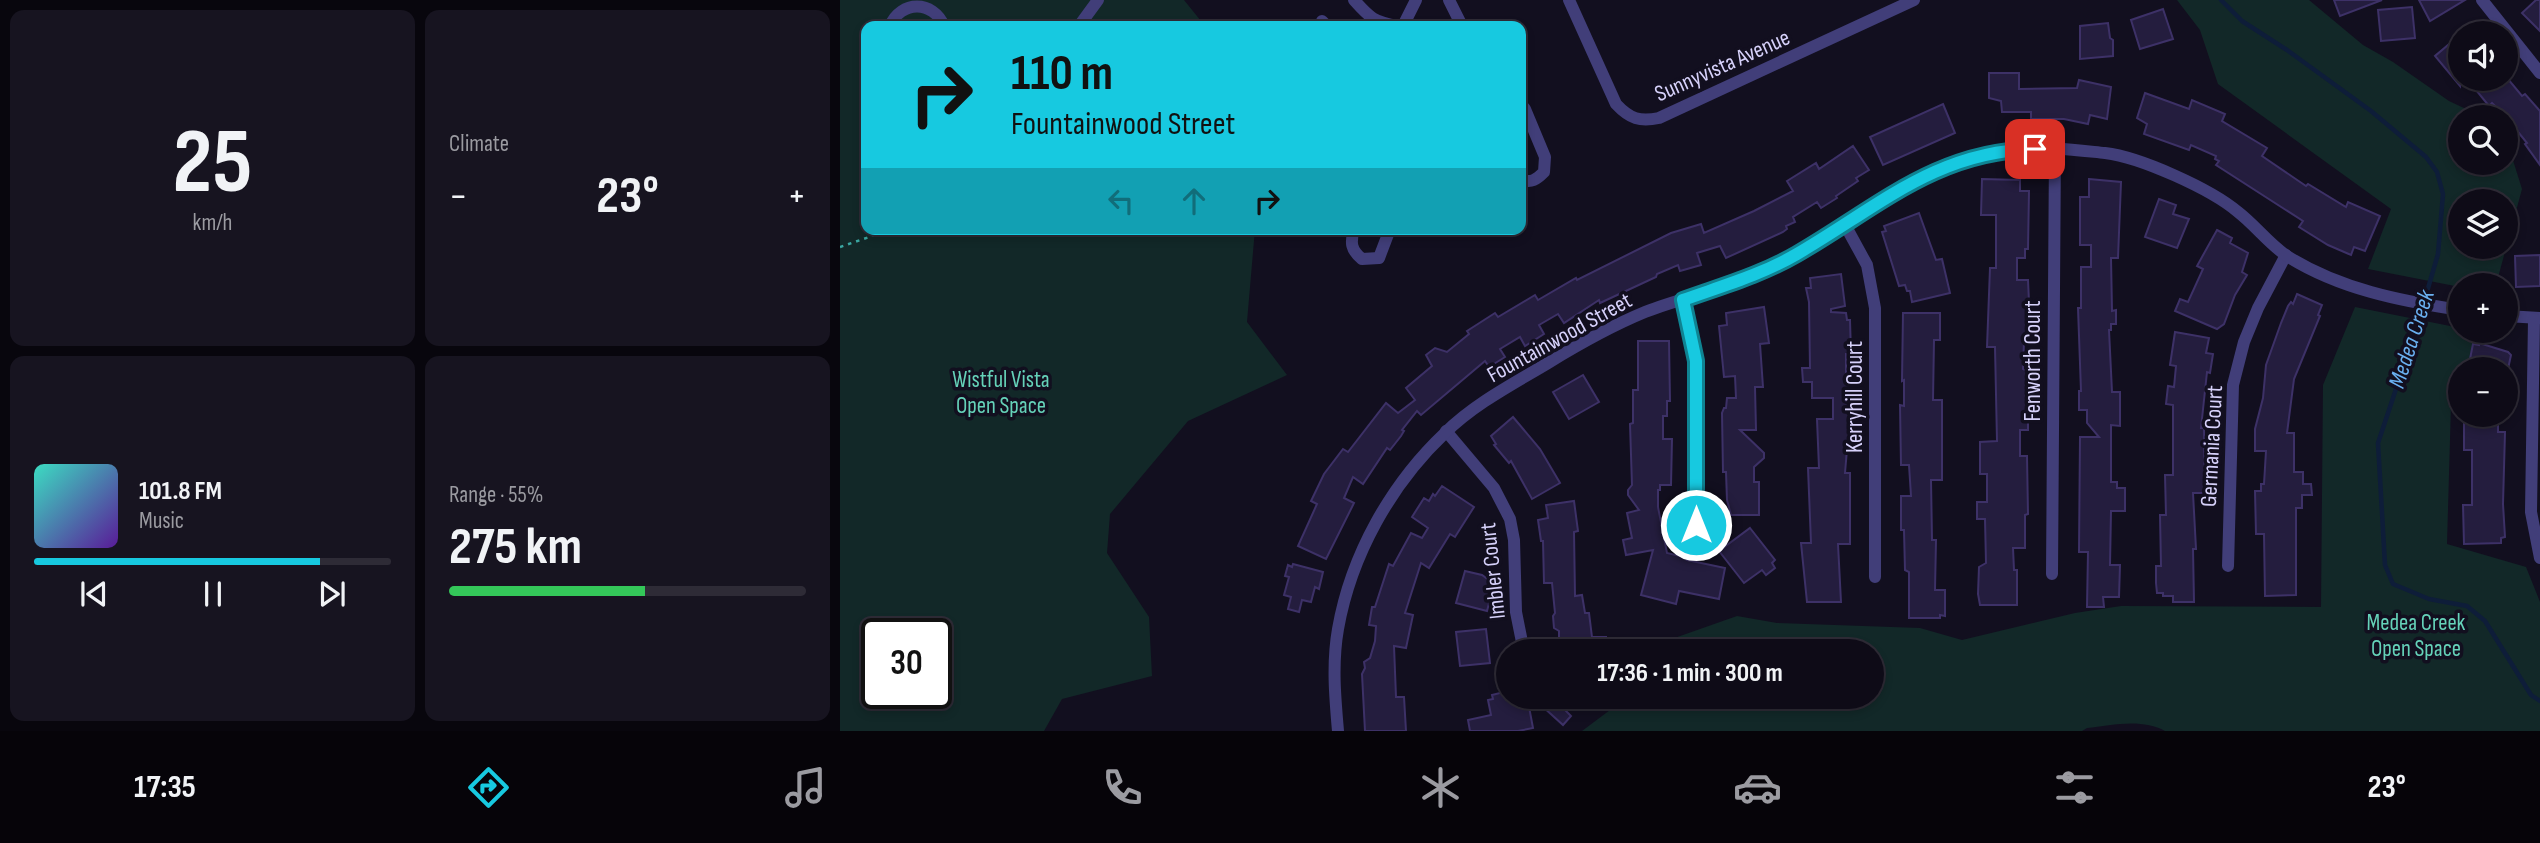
<!DOCTYPE html>
<meta charset="utf-8">
<style>
:root{--surface:#0e0b17;--page:#171420;--text:#f1f3f6;--muted:#9b9ba1;--line:#2e2b36;--accent:#17c9e0}
body{margin:0;font-family:"Sofia Sans Condensed",sans-serif;background:var(--page);color:var(--text);height:100vh;display:flex;flex-direction:column;font-size:26px;white-space:nowrap}
*{box-sizing:border-box;margin:0}
p{font-size:23px;color:var(--muted)}
.icon{flex:none;width:38px;height:38px;fill:none;stroke:currentColor;stroke-width:2;stroke-linecap:round;stroke-linejoin:round}
.map{position:relative;flex:1;overflow:hidden}
.details{display:flex;flex-direction:column;gap:10px;padding:10px;background:#08060d;width:840px}
.details>*{flex:none}
.banner{position:absolute;left:21px;top:21px;width:665px;height:214px;border-radius:14px;box-shadow:0 4px 10px #0003,0 0 0 2px var(--line);background:#17c9e0;color:#111;overflow:hidden}
.buttons{position:absolute;left:1608px;top:21px;display:grid;gap:14px}
.buttons a{display:grid;place-items:center;width:70px;height:70px;border-radius:50%;background:var(--surface);box-shadow:0 4px 10px #0003,0 0 0 2px var(--line);font-size:35px}
.speed{position:absolute;left:21px;top:618px;display:flex;gap:14px;font-size:35px;font-weight:700;text-align:center}
.speed>*{display:grid;place-content:center;width:91px;height:91px;border-radius:50%;background:var(--surface);box-shadow:0 4px 10px #0003,0 0 0 2px var(--line);line-height:1}
.speed .limit{border:4px solid #111;border-radius:10px;background:#fff;color:#111}
.pin{position:absolute;display:grid;place-items:center;width:60px;height:60px;color:#fff;margin:-30px;border-radius:14px;box-shadow:0 4px 10px #0006}
.me{position:absolute;width:77px;margin:-38px;rotate:0deg;stroke-linejoin:round;filter:drop-shadow(0 0 5px #0008)}
.turn{display:flex;align-items:center;gap:24px;height:147px;padding:0 35px;font-size:32px}
.turn .icon{width:91px;height:91px;stroke-width:2.5}
.turn b{display:block;font-size:49px;line-height:60px}
.lanes{display:flex;align-items:center;height:66px;padding:0 35px;background:#0003;justify-content:center;gap:35px;direction:ltr}
.lanes .off{opacity:.35}
.big{font-size:52px;font-weight:700;line-height:1.1}
.details .card{flex:1;display:flex;flex-direction:column;justify-content:center;gap:10px;min-width:0;padding:0 24px;border-radius:14px;background:var(--page)}
.details .dial{align-items:center;gap:0}
.dial b{font-size:91px;line-height:1}
.song{display:flex;align-items:center;gap:21px}
.cover{width:84px;height:84px;border-radius:10px;background:linear-gradient(135deg,hsl(170 70% 55%),hsl(270 70% 35%))}
.played{height:7px;border-radius:4px;background:linear-gradient(90deg,var(--accent) 80%,var(--line) 80%)}
.keys{display:flex;justify-content:space-around;direction:ltr}
.heat{display:flex;justify-content:space-between;align-items:center;font-size:38px;direction:ltr}
.charge{height:10px;border-radius:5px;background:linear-gradient(90deg,#34c759 55%,var(--line) 0)}
.details .tiles{flex:1;display:grid;gap:10px;grid-template-columns:repeat(2,1fr)}
.trip{position:absolute;left:656px;top:639px;width:388px;height:70px;border-radius:35px;background:var(--surface);box-shadow:0 4px 10px #0003,0 0 0 2px var(--line);font-weight:700;line-height:70px;text-align:center}
.dock{display:flex;height:112px;justify-content:space-around;align-items:center;background:#060409;color:var(--muted)}
.dock .icon{width:49px;height:49px}
.dock .active{color:var(--accent)}
.dock b{font-size:32px;color:var(--text)}
main{display:flex;flex:1;min-height:0}
.map>svg:first-child{display:block}
.green{fill:#122828;fill-rule:evenodd}
.lines{fill:none;stroke-linecap:round;stroke-linejoin:round}
.stream{stroke:#0e1d39;stroke-width:4.5}
.building{fill:#241d3e;stroke:#3d3167;stroke-width:2}
.path{stroke:#3aa6a1;stroke-width:2.5;stroke-dasharray:3.5 5;stroke-linecap:butt}
.minor{stroke:#413e79;stroke-width:12}
.route-casing{stroke:#0f8392;stroke-width:18}
.route{stroke:#17c9e0;stroke-width:12}
.labels{text-anchor:middle;stroke-width:7;stroke-linejoin:round;paint-order:stroke}
.street-label{font-size:23px;fill:#d6d1fa;stroke:#120f1f}
.park-label{font-size:23px;fill:#65d2b9;stroke:#120f1f}
.water-label{font-size:24px;font-style:italic;fill:#6ab0f0;stroke:#120f1f}
</style>
<main>
<section class="details">
<div class="tiles">
<div class="card dial"><b>25</b><p>km/h</p></div>
<div class="card"><p>Climate</p>
<div class="heat"><a>−</a><b class="big">23°</b><a>+</a></div>
</div>
<div class="card">
<div class="song"><i class="cover"></i><div><b>101.8 FM</b><p>Music</p></div></div>
<div class="played"></div>
<div class="keys"><svg class="icon" aria-label="previous" viewBox="0 0 24 24"><path d="M18 5L8 12l10 7zM5 5v14"/></svg><svg class="icon" aria-label="pause" viewBox="0 0 24 24"><path d="M8 5v14M16 5v14"/></svg><svg class="icon" aria-label="next" viewBox="0 0 24 24"><path d="M6 5l10 7-10 7zM19 5v14"/></svg></div>
</div>
<div class="card"><p>Range · 55%</p><b class="big">275 km</b><div class="charge"></div></div>
</div>
</section>
<div class="map">
<svg width="1700" height="731" viewBox="0 0 1700 731">
<rect width="100%" height="100%" fill="#120f1f"/>
<!-- green -->
<g class="green">
<path d="M 0,0 L 344,0 L 365,26 L 26,26 L 26,229 L 415,229 L 407,322 L 447,375 L 348,421 L 270,514 L 267,553 L 309,617 L 312,676 L 222,699 L 204,731 L 0,731 ZM 37,634 L 96,634 L 96,693 L 37,693 Z"/>
<path d="M 1337,0 L 1469,0 L 1523,45 L 1553,62 L 1609,101 L 1643,117 L 1620,117 L 1620,163 L 1666,163 L 1666,138 L 1682,189 L 1656,285 L 1620,285 L 1620,287 L 1528,269 L 1551,209 L 1378,84 L 1360,30 ZM 1620,201 L 1666,201 L 1666,247 L 1620,247 Z"/>
<path d="M 1515,307 L 1620,328 L 1620,331 L 1640,332 L 1625,369 L 1620,369 L 1620,380 L 1611,405 L 1607,544 L 1686,567 L 1700,602 L 1700,731 L 1325,731 C 1303,718 1271,725 1247,728 L 1242,731 L 742,731 L 778,704 L 783,697 L 1032,696 L 1032,651 L 818,651 L 826,641 L 897,616 L 937,623 L 1080,628 L 1122,640 L 1235,613 L 1281,606 L 1481,607 L 1483,385 Z"/>
</g>
<g class="lines">
<!-- stream -->
<polyline class="stream" points="1381,0 1402,21 1447,50 1531,111 1586,157 1597,172 1603,194 1598,254 1577,326 1538,443 1545,565 1553,584 1589,599 1627,606 1645,621 1691,695 1700,701"/>
</g>
<!-- building -->
<g class="building">
<polygon points="1494,0 1542,0 1500,16"/>
<polygon points="1579,0 1625,0 1590,21"/>
<polygon points="1696,0 1700,0 1700,31 1682,13"/>
<polygon points="1572,7 1575,38 1541,41 1538,10"/>
<polygon points="1323,9 1333,39 1300,49 1291,20"/>
<polygon points="1268,23 1270,38 1273,40 1273,56 1240,59 1240,26"/>
<polygon points="1620,35 1620,86 1595,56"/>
<polygon points="1149,73 1179,73 1179,89 1237,88 1239,80 1271,87 1267,119 1250,115 1248,124 1224,119 1191,119 1191,112 1162,112 1161,101 1149,98"/>
<polygon points="1627,79 1668,79 1682,96 1685,94 1700,111 1700,165 1685,144 1687,143 1666,117 1652,103 1649,106"/>
<polygon points="1305,93 1349,109 1352,100 1385,114 1382,121 1427,148 1422,156 1466,186 1468,184 1506,207 1508,202 1540,216 1525,251 1514,247 1511,255 1488,245 1459,227 1463,221 1376,165 1379,161 1375,159 1376,156 1351,145 1349,150 1304,134 1307,124 1297,118"/>
<polygon points="1103,104 1115,133 1043,165 1030,137"/>
<polygon points="1013,146 1029,170 1016,178 1018,181 996,196 997,198 981,208 977,202 953,217 955,222 946,226 947,229 943,232 886,258 880,246 857,253 861,265 840,271 838,265 817,274 816,277 760,303 759,300 724,323 718,314 699,325 704,334 685,346 680,337 660,349 665,357 649,367 645,361 581,415 577,411 562,430 564,431 561,436 550,450 547,448 523,484 513,477 504,498 514,503 486,559 458,546 477,504 471,501 484,474 503,449 508,452 546,403 558,413 575,400 566,388 592,366 586,355 595,348 607,352 629,334 627,331 655,313 658,317 695,295 698,300 736,278 737,280 831,233 861,224 864,233 914,211 953,191 947,181 976,163 979,169"/>
<polygon points="1142,179 1180,180 1180,191 1189,191 1188,249 1185,249 1185,258 1177,258 1177,280 1188,280 1189,302 1188,341 1184,341 1183,369 1188,372 1188,430 1180,430 1180,456 1187,456 1188,514 1185,515 1185,548 1173,548 1174,570 1177,570 1177,605 1140,605 1138,594 1139,567 1146,563 1145,519 1137,519 1137,502 1147,502 1147,474 1140,474 1140,442 1157,441 1155,347 1147,347 1150,268 1156,268 1156,215 1141,215"/>
<polygon points="1249,179 1281,182 1278,258 1271,258 1272,311 1276,310 1276,324 1271,324 1271,330 1269,330 1272,392 1280,392 1280,426 1271,425 1271,482 1277,482 1277,488 1285,488 1285,511 1271,511 1270,565 1280,565 1279,597 1263,597 1264,607 1247,607 1248,552 1239,552 1240,437 1259,437 1247,423 1247,410 1239,410 1239,391 1241,391 1238,308 1241,308 1241,267 1251,267 1251,245 1240,245 1240,197 1249,197"/>
<polygon points="1319,199 1336,205 1333,214 1349,219 1337,248 1305,237"/>
<polygon points="1079,213 1096,260 1102,259 1110,293 1072,302 1070,291 1067,291 1065,285 1059,286 1042,232 1046,231 1044,226"/>
<polygon points="1377,230 1392,238 1390,243 1408,253 1402,272 1407,275 1395,295 1384,324 1377,329 1335,311 1340,299 1348,302 1363,269 1357,266"/>
<polygon points="1700,255 1700,286 1676,287 1675,256"/>
<polygon points="1001,274 1005,306 991,309 991,312 1006,313 1007,320 1010,320 1011,354 1006,354 1006,379 1010,379 1011,402 1005,473 1010,473 1010,544 998,544 1001,602 967,602 961,543 971,543 968,468 979,468 977,419 993,419 993,398 972,398 972,382 963,382 962,368 970,368 969,302 966,288 971,288 970,278"/>
<polygon points="1457,294 1482,305 1478,315 1480,316 1454,379 1447,433 1454,433 1454,472 1463,472 1463,484 1471,484 1472,495 1462,495 1462,508 1456,508 1456,595 1425,596 1424,534 1416,534 1415,491 1421,491 1421,484 1424,484 1426,451 1415,451 1415,429 1423,398 1426,365 1441,323 1448,306 1451,302 1453,304"/>
<polygon points="924,307 929,343 920,344 923,387 915,387 916,430 900,430 924,453 924,458 914,467 914,482 919,482 919,515 891,515 887,500 886,472 883,472 882,413 884,408 886,408 887,398 896,398 895,376 884,377 879,326 887,325 886,313"/>
<polygon points="1063,313 1100,313 1100,340 1094,340 1093,400 1102,400 1102,480 1091,480 1092,540 1096,540 1095,590 1105,590 1105,616 1100,615 1100,618 1069,618 1069,572 1065,570 1064,530 1061,530 1061,496 1071,496 1069,465 1061,465 1060,405 1064,406 1064,380 1062,381"/>
<polygon points="1335,332 1369,338 1366,353 1373,354 1370,373 1367,372 1361,428 1364,428 1365,493 1353,493 1356,549 1353,549 1354,602 1333,602 1333,596 1323,596 1323,593 1317,593 1316,583 1316,566 1321,566 1320,515 1326,515 1325,475 1333,475 1333,405 1326,404 1328,386 1334,387 1336,366 1330,365"/>
<polygon points="798,341 829,341 830,401 827,401 827,416 823,416 823,439 832,439 831,485 820,485 820,490 818,490 818,507 827,553 848,558 847,560 885,568 879,599 839,591 836,604 801,595 813,550 786,555 783,540 792,538 787,513 799,510 788,495 788,490 792,485 790,424 793,423 793,390 798,390"/>
<polygon points="1639,343 1668,352 1671,355 1668,369 1634,369 1636,360 1630,359 1633,344 1639,345"/>
<polygon points="743,375 759,402 729,419 713,392"/>
<polygon points="1624,415 1658,415 1658,432 1665,432 1663,504 1665,537 1661,538 1661,543 1624,544 1623,505 1632,505 1632,450 1624,450"/>
<polygon points="673,417 700,449 720,483 692,499 671,461 669,463 654,445 656,444 651,436"/>
<polygon points="602,486 634,507 615,537 610,534 589,568 581,563 565,613 573,615 566,648 554,646 556,697 564,697 566,731 525,731 522,674 525,668 524,662 530,658 535,641 536,626 529,625 532,607 535,607 549,564 553,566 571,533 582,538 588,528 572,517 584,498 589,501 593,494 595,496"/>
<polygon points="734,501 738,531 734,532 735,596 742,595 745,613 749,613 752,637 766,637 767,651 719,651 719,631 714,628 713,616 715,613 712,583 704,583 703,541 701,541 698,520 708,518 706,505"/>
<polygon points="910,528 935,560 932,563 935,568 926,575 922,570 904,583 879,551"/>
<polygon points="453,564 483,572 479,589 475,587 471,602 462,600 459,612 448,609 451,597 444,595 449,577 445,576 448,565 452,567"/>
<polygon points="625,571 642,575 654,584 647,611 616,603"/>
<polygon points="646,629 650,663 620,666 616,632"/>
<polygon points="668,691 668,696 687,696 693,728 678,731 630,731 628,720 651,715 648,700 653,699 652,695"/>
<polygon points="691,696 740,696 726,711 731,716 723,725"/>
</g>
<g class="lines">
<!-- path -->
<polyline class="path" points="0,247 32,236 44,229"/>
<!-- minor -->
<g class="minor">
<path d="M 514,0 C 530,18 534,22 558,26"/>
<polyline points="609,0 622,26"/>
<path d="M 729,0 L 776,104 C 790,119 800,122 819,118 L 1074,0"/>
<polyline points="1642,0 1700,73"/>
<polyline points="482,21 487,26"/>
<path d="M 50,26 C 61,0 93,0 104,26"/>
<polyline points="239,26 258,0"/>
<polyline points="563,26 576,0"/>
<path d="M 681,104 L 685,109 L 705,157 L 704,172 C 697,179 691,184 681,179"/>
<polyline points="1004,223 1027,265 1035,308 1035,577"/>
<path d="M 514,229 C 510,243 511,250 522,259 L 539,258 L 550,229"/>
<polyline points="843,300 856,361 856,525"/>
<polyline points="1666,316 1700,318"/>
<polyline points="1694,319 1691,512 1700,558"/>
<polyline points="606,431 654,488 670,519 674,540 676,612 682,642"/>
<polyline points="1388,566 1393,385 1404,342 1418,308 1446,255"/>
<polyline points="1212,574 1215,148"/>
<path d="M 498,731 C 495,697 492,663 498,629 C 511,555 551,484 605,433 C 634,404 673,384 708,363 C 739,344 771,326 805,312 C 841,298 881,290 916,275 C 963,254 1004,222 1047,195 C 1083,173 1135,153 1178,149 C 1207,146 1236,150 1265,153 C 1300,157 1371,189 1398,212 C 1415,225 1429,244 1447,256 C 1499,289 1561,301 1620,310"/>
</g>
</g>
<g class="lines">
<!-- route casing -->
<g class="route-casing">
<path id="route" d="M 856,525 L 856,361 L 843,300 C 882,286 921,275 957,254 C 1038,207 1096,151 1195,149"/>
</g>
<!-- route -->
<use href="#route" class="route"/>
</g>
<g class="labels">
<!-- street labels -->
<g class="street-label">
<text transform="translate(882 65) rotate(-24)" y="8">Sunnyvista Avenue</text>
<text transform="translate(719 337) rotate(-29)" y="8">Fountainwood Street</text>
<text transform="translate(1192 361) rotate(-90)" y="8">Fenworth Court</text>
<text transform="translate(1014 397) rotate(-90)" y="8">Kerryhill Court</text>
<text transform="translate(1371 446) rotate(-87)" y="8">Germania Court</text>
<text transform="translate(652 571) rotate(-96)" y="8">Imbler Court</text>
</g>
<!-- park labels -->
<g class="park-label">
<text x="161" y="387">Wistful Vista<tspan x="161" dy="26">Open Space</tspan></text>
<text x="1576" y="630">Medea Creek<tspan x="1576" dy="26">Open Space</tspan></text>
</g>
<!-- water labels -->
<g class="water-label">
<text transform="translate(1571 339) rotate(-72)" y="8">Medea Creek</text>
</g>
</g>
</svg>
<div class="buttons">
<a><svg class="icon" aria-label="sound" viewBox="0 0 24 24"><path d="M4 9h4l5-4v14l-5-4H4zM17 9q2 3 0 6"/></svg></a>
<a><svg class="icon" aria-label="search" viewBox="0 0 24 24"><circle cx="10" cy="10" r="6"/><path d="M15 15l6 6"/></svg></a>
<a><svg class="icon" aria-label="layers" viewBox="0 0 24 24"><path d="M12 4l9 5-9 5-9-5zM3 14l9 5 9-5"/></svg></a>
<a>+</a>
<a>−</a>
</div>
<div class="speed"><div class="limit">30</div></div>
<div class="pin" style="left:1195px;top:149px;background:#d93025"><svg class="icon" aria-label="arrive" viewBox="0 0 24 24"><path d="M6 21V4h12l-3 4 3 4H6"/></svg></div>
<svg class="me" style="left:856px;top:525px" viewBox="-20 -20 40 40"><circle r="17" fill="#17c9e0" stroke="#fff" stroke-width="3"/><path d="M0-11L8 9 0 5-8 9z" fill="#fff"/></svg>
<div class="trip">17:36 · 1 min · 300 m</div>
<div class="banner">
<div class="turn"><svg class="icon" aria-label="right" viewBox="0 0 24 24"><path d="M7 20v-9h11M14 6l5 5-5 5"/></svg><div><b>110 m</b>Fountainwood Street</div></div>
<div class="lanes"><svg class="icon off" aria-label="left" viewBox="0 0 24 24"><path d="M17 20v-9H6M10 6l-5 5 5 5"/></svg><svg class="icon off" aria-label="ahead" viewBox="0 0 24 24"><path d="M12 20V5M6 11l6-6 6 6"/></svg><svg class="icon" aria-label="right" viewBox="0 0 24 24"><path d="M7 20v-9h11M14 6l5 5-5 5"/></svg></div>
</div>
</div>
</main>
<nav class="dock">
<b>17:35</b>
<svg class="icon active" aria-label="directions" viewBox="0 0 24 24"><path d="M12 3l9 9-9 9-9-9zM9 14v-3h6M13 9l2 2-2 2"/></svg>
<svg class="icon" aria-label="music" viewBox="0 0 24 24"><path d="M9 18V5l10-2v13"/><circle cx="6" cy="18" r="3"/><circle cx="16" cy="16" r="3"/></svg>
<svg class="icon" aria-label="phone" viewBox="0 0 24 24"><path d="M5 4h4l2 5-3 2q2 4 5 5l2-3 5 2v4C11 20 4 13 5 4z"/></svg>
<svg class="icon" aria-label="climate" viewBox="0 0 24 24"><path d="M12 3v18M4 7l16 10M4 17L20 7"/></svg>
<svg class="icon" aria-label="car" viewBox="0 0 24 24"><path d="M5 17H2v-5l4-1 3-4h7l3 4 3 1v5h-3M9 17h6M6 11h13"/><circle cx="7" cy="17" r="2"/><circle cx="17" cy="17" r="2"/></svg>
<svg class="icon" aria-label="filters" viewBox="0 0 24 24"><path d="M4 7h16M4 17h16"/><circle cx="9" cy="7" r="2"/><circle cx="15" cy="17" r="2"/></svg>
<b>23°</b>
</nav>
